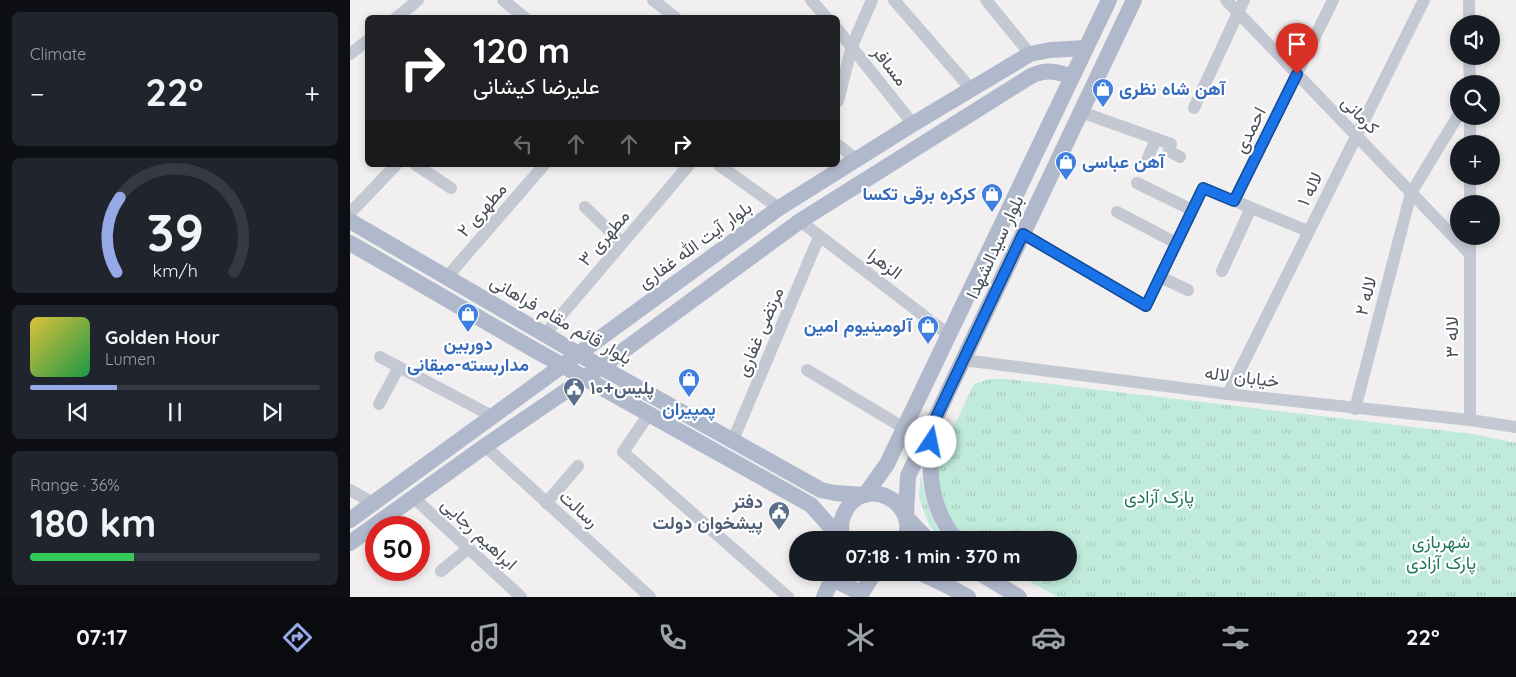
<!DOCTYPE html>
<meta charset="utf-8">
<style>
:root{--surface:#171b24;--page:#20242c;--text:#f1f3f6;--muted:#9ea1a6;--line:#363941;--accent:#96a8e6}
body{margin:0;font-family:Quicksand,Vazirmatn,sans-serif;background:var(--page);color:var(--text);height:100vh;display:flex;flex-direction:column;font-size:19px;white-space:nowrap}
*{box-sizing:border-box;margin:0}
p{font-size:16px;color:var(--muted)}
.icon{flex:none;width:28px;height:28px;fill:none;stroke:currentColor;stroke-width:2;stroke-linecap:round;stroke-linejoin:round}
.map{position:relative;flex:1;overflow:hidden}
.side{display:flex;flex-direction:column;gap:12px;padding:12px;background:#0d0f14;width:350px}
.side>*{flex:none}
.hud{position:absolute;left:15px;top:15px;width:475px;height:152px;border-radius:8px;box-shadow:0 2px 8px #0003;background:#202124;color:#fff;overflow:hidden}
.tools{position:absolute;left:1100px;top:15px;display:grid;gap:10px}
.tools a{display:grid;place-items:center;width:50px;height:50px;border-radius:50%;background:var(--surface);box-shadow:0 2px 8px #0003;font-size:25px}
.speed{position:absolute;left:15px;top:516px;display:flex;gap:10px;font-size:25px;font-weight:700;text-align:center}
.speed>*{display:grid;place-content:center;width:65px;height:65px;border-radius:50%;background:var(--surface);box-shadow:0 2px 8px #0003;line-height:1}
.speed .limit{border:8px solid #d22;background:#fff;color:#111}
.pin{position:absolute;display:grid;place-items:center;width:42px;height:42px;color:#fff;margin:-51px -21px;border-radius:50% 50% 50% 0;rotate:-45deg;box-shadow:0 0 5px #0007}
.pin .icon{rotate:45deg}
.me{position:absolute;width:55px;margin:-28px;rotate:11deg;stroke-linejoin:round;filter:drop-shadow(0 0 4px #0008)}
.turn{display:flex;align-items:center;gap:18px;height:105px;padding:0 25px;font-size:22px}
.turn .icon{width:65px;height:65px;stroke-width:2.5}
.turn b{display:block;font-size:35px;line-height:42px}
.lanes{display:flex;align-items:center;height:48px;padding:0 25px;background:#0003;justify-content:center;gap:25px;direction:ltr}
.lanes .off{opacity:.35}
.big{font-size:38px;font-weight:700;line-height:1.1}
.side .card{flex:1;display:flex;flex-direction:column;justify-content:center;gap:8px;min-width:0;padding:0 18px;border-radius:8px;background:var(--page)}
.side .dial{align-items:center;gap:0}
.dial svg{height:130px;overflow:visible;fill:none;stroke:var(--line);stroke-width:7;stroke-linecap:round;text-anchor:middle}
.dial text{fill:var(--text);stroke:none}
.song{display:flex;align-items:center;gap:15px}
.cover{width:60px;height:60px;border-radius:8px;background:linear-gradient(135deg,hsl(50 70% 55%),hsl(140 70% 35%))}
.played{height:5px;border-radius:2px;background:linear-gradient(90deg,var(--accent) 30%,var(--line) 30%)}
.keys{display:flex;justify-content:space-around;direction:ltr}
.heat{display:flex;justify-content:space-between;align-items:center;font-size:28px;direction:ltr}
.charge{height:8px;border-radius:4px;background:linear-gradient(90deg,#34c759 36%,var(--line) 0)}
.trip{position:absolute;left:439px;top:531px;width:288px;height:50px;border-radius:25px;background:var(--surface);box-shadow:0 2px 8px #0003;font-weight:700;line-height:50px;text-align:center}
.dock{display:flex;height:80px;justify-content:space-around;align-items:center;background:#090b0e;color:var(--muted)}
.dock .icon{width:35px;height:35px}
.dock .active{color:var(--accent)}
.dock b{font-size:22px;color:var(--text)}
main{display:flex;flex:1;min-height:0}
.map>svg:first-child{display:block}
.grass{fill:url(#grass-tufts)}
.lines{fill:none;stroke-linecap:round;stroke-linejoin:round}
.minor{stroke:#c3c8d2;stroke-width:12}
.major{stroke:#b0b8cb;stroke-width:16}
.route-casing{stroke:#114b97;stroke-width:12}
.route{stroke:#1a73e8;stroke-width:9}
.labels{text-anchor:middle;stroke-width:4.5;stroke-linejoin:round;paint-order:stroke}
.street-label{font-size:18px;fill:#484e5a;stroke:#fff}
.shop-label{font-size:18px;font-weight:bold;fill:#366cbe;stroke:#fff;text-anchor:start}
.service-label{font-size:18px;font-weight:bold;fill:#4e5e75;stroke:#fff;text-anchor:start}
.park-label{font-size:18px;fill:#1e765d;stroke:#fff}
</style>
<main>
<section class="side">
<div class="card"><p>Climate</p>
<div class="heat"><a>−</a><b class="big">22°</b><a>+</a></div>
</div>
<div class="card dial"><svg viewBox="0 0 100 80">
<path d="M14 69A42 42 0 1 1 86 69"/>
<path d="M14 69A42 42 0 0 1 16 23" stroke="#96a8e6"/>
<text x="50" y="56" font-size="32" font-weight="700">39</text>
<text x="50" y="72" font-size="11">km/h</text>
</svg></div>
<div class="card">
<div class="song"><i class="cover"></i><div><b>Golden Hour</b><p>Lumen</p></div></div>
<div class="played"></div>
<div class="keys"><svg class="icon" aria-label="previous" viewBox="0 0 24 24"><path d="M18 5L8 12l10 7zM5 5v14"/></svg><svg class="icon" aria-label="pause" viewBox="0 0 24 24"><path d="M8 5v14M16 5v14"/></svg><svg class="icon" aria-label="next" viewBox="0 0 24 24"><path d="M6 5l10 7-10 7zM19 5v14"/></svg></div>
</div>
<div class="card"><p>Range · 36%</p><b class="big">180 km</b><div class="charge"></div></div>
</section>
<div class="map">
<svg width="1166" height="597" viewBox="0 0 1166 597">
<defs>
<pattern id="grass-tufts" width="24" height="20" patternUnits="userSpaceOnUse" patternTransform="scale(1.25)"><rect width="24" height="20" fill="#c0ebda"/><path d="M3 7l-1-3M5 7V3M7 7l1-3M15 17l-1-3M17 17v-4M19 17l1-3" fill="none" stroke="#a6cbbd"/></pattern>
</defs>
<rect width="100%" height="100%" fill="#f1efef"/>
<!-- grass -->
<g class="grass">
<polygon points="640,379 657,379 1123,434 1166,443 1166,597 708,597 664,573 718,572 718,540 617,540 606,528 596,514 587,474 590,455 624,384"/>
<path d="M 571,474 C 574,498 581,519 594,540 L 579,525 L 569,497 Z"/>
</g>
<g class="lines">
<!-- minor -->
<g class="minor">
<polyline points="153,0 175,18"/>
<polyline points="303,0 326,18"/>
<polyline points="461,0 477,18"/>
<polyline points="544,0 621,89"/>
<polyline points="636,0 680,54"/>
<polyline points="876,0 1120,254"/>
<polyline points="1119,0 1119,24"/>
<polyline points="46,18 68,0"/>
<polyline points="488,30 563,124"/>
<polyline points="0,54 18,40"/>
<polyline points="1119,56 1120,84"/>
<polyline points="488,101 502,46 522,0"/>
<polyline points="844,108 894,0"/>
<polyline points="731,112 821,144 819,151 830,157"/>
<polyline points="1120,144 1120,116"/>
<polyline points="488,145 506,159"/>
<polyline points="797,160 806,139"/>
<polyline points="66,165 101,188"/>
<polyline points="369,165 429,208"/>
<polyline points="787,183 842,210"/>
<polyline points="884,201 983,0"/>
<polyline points="1120,204 1120,176"/>
<polyline points="235,207 272,243"/>
<polyline points="767,212 826,243"/>
<polyline points="0,213 46,165"/>
<polyline points="450,221 599,335"/>
<polyline points="673,234 796,306 853,188 958,231"/>
<polyline points="872,271 901,208"/>
<polyline points="97,277 194,165"/>
<polyline points="810,277 838,290"/>
<polyline points="195,334 339,165"/>
<polyline points="30,357 142,416"/>
<polyline points="613,360 878,394 1120,420 1166,427"/>
<polyline points="457,370 554,428"/>
<polyline points="878,394 1074,0"/>
<polyline points="29,404 49,367"/>
<polyline points="1005,409 1061,193 1109,114"/>
<polyline points="299,414 273,452 438,597"/>
<polyline points="1120,420 1120,236"/>
<polyline points="383,440 469,237"/>
<polyline points="135,446 300,597"/>
<polyline points="0,490 23,503"/>
<polyline points="63,497 171,597"/>
<polyline points="196,503 228,466"/>
<polyline points="91,571 119,548"/>
</g>
<!-- major -->
<g class="major">
<polyline points="0,221 251,367 471,490 485,493 513,495"/>
<polyline points="0,243 183,349 461,505 492,540"/>
<path d="M 581,434 C 579,475 579,506 606,540"/>
<polyline points="515,495 537,464 759,0"/>
<polyline points="556,515 558,476 784,0"/>
<polyline points="557,518 578,540"/>
<polyline points="0,520 429,208 563,124 680,54 700,50 736,48"/>
<path d="M 493,540 C 490,530 490,520 496,510 C 515,475 569,501 555,540"/>
<path d="M 0,543 L 135,446 L 251,367 L 450,221 L 681,76 C 696,69 707,71 722,77"/>
<polyline points="569,572 596,585 618,597"/>
<polyline points="628,572 669,597"/>
<polyline points="482,579 511,593"/>
<polyline points="474,597 485,572"/>
<polyline points="509,597 525,572"/>
</g>
</g>
<g class="lines">
<!-- route casing -->
<g class="route-casing">
<polyline id="route" points="581,442 582,426 673,234 796,306 853,188 884,201 947,74"/>
</g>
<!-- route -->
<use href="#route" class="route"/>
</g>
<!-- icons -->
<defs>
<g id="shop-pin" transform="scale(1.125)"><path d="M0 17L-7.5 6A9.5 9.5 0 1 1 7.5 6Z" fill="#3f7fe0" stroke="#fff"/><path d="M-5-2.5h2.3a2.7 3.5 0 0 1 5.4 0H5L5.5 6h-11ZM-1.5-2.5h3a1.5 2.3 0 0 0-3 0Z" fill="#fff"/></g>
<g id="civic-pin" transform="scale(1.125)"><path d="M0 17L-7.5 6A9.5 9.5 0 1 1 7.5 6Z" fill="#5c6f8a" stroke="#fff"/><path d="M-.6-6.5H3V-4.5H.6V-3L4-1V1h2V6H-6V1h2V-1L-.6-3ZM-1.2 2.5V6h2.4V2.5Z" fill="#fff"/></g>
</defs>
<g fill-rule="evenodd">
<use href="#shop-pin" x="753" y="89"/>
<use href="#shop-pin" x="716" y="162"/>
<use href="#shop-pin" x="642" y="194"/>
<use href="#shop-pin" x="118" y="314"/>
<use href="#shop-pin" x="578" y="326"/>
<use href="#shop-pin" x="339" y="379"/>
<use href="#civic-pin" x="224" y="388"/>
<use href="#civic-pin" x="429" y="512"/>
</g>
<g class="labels">
<!-- street labels -->
<g class="street-label">
<text transform="translate(540 66) rotate(52)" y="6">مسافر</text>
<text transform="translate(1010 115) rotate(46)" y="6">کرمانی</text>
<text transform="translate(900 130) rotate(-63)" y="6">احمدی</text>
<text transform="translate(960 189) rotate(-64)" y="6">لاله ۱</text>
<text transform="translate(132 210) rotate(-49)" y="6">مطهری ۲</text>
<text transform="translate(254 238) rotate(-49)" y="6">مطهری ۳</text>
<text transform="translate(345 245) rotate(-36)" y="6">بلوار آیت الله غفاری</text>
<text transform="translate(645 247) rotate(-65)" y="6">بلوار سیدالشهدا</text>
<text transform="translate(535 264) rotate(37)" y="6">الزهرا</text>
<text transform="translate(1016 296) rotate(-75)" y="6">لاله ۲</text>
<text transform="translate(211 320) rotate(30)" y="6">بلوار قائم مقام فراهانی</text>
<text transform="translate(410 332) rotate(-67)" y="6">مرتضی غفاری</text>
<text transform="translate(1102 337) rotate(-90)" y="6">لاله ۳</text>
<text transform="translate(892 377) rotate(7)" y="6">خیابان لاله</text>
<text transform="translate(229 509) rotate(42)" y="6">رسالت</text>
<text transform="translate(129 534) rotate(43)" y="6">ابراهیم رجایی</text>
</g>
<!-- shop labels -->
<g class="shop-label">
<text x="769" y="95">آهن شاه نظری</text>
<text x="732" y="168">آهن عباسی</text>
<text x="626" y="200" text-anchor="end">کرکره برقی تکسا</text>
<text x="562" y="332" text-anchor="end">آلومینیوم امین</text>
<text x="118" y="350" text-anchor="middle">دوربین<tspan x="118" dy="21">مداربسته-میقانی</tspan></text>
<text x="339" y="415" text-anchor="middle">پمپیران</text>
</g>
<!-- service labels -->
<g class="service-label">
<text x="240" y="394">پلیس+۱۰</text>
<text x="413" y="508" text-anchor="end">دفتر<tspan x="413" dy="21">پیشخوان دولت</tspan></text>
</g>
<!-- park labels -->
<g class="park-label">
<text x="809" y="503">پارک آزادی</text>
<text x="1091" y="548">شهربازی<tspan x="1091" dy="21">پارک آزادی</tspan></text>
</g>
</g>
</svg>
<div class="tools">
<a><svg class="icon" aria-label="sound" viewBox="0 0 24 24"><path d="M4 9h4l5-4v14l-5-4H4zM17 9q2 3 0 6"/></svg></a>
<a><svg class="icon" aria-label="search" viewBox="0 0 24 24"><circle cx="10" cy="10" r="6"/><path d="M15 15l6 6"/></svg></a>
<a>+</a>
<a>−</a>
</div>
<div class="speed"><div class="limit">50</div></div>
<div class="pin" style="left:947px;top:74px;background:#d93025"><svg class="icon" aria-label="arrive" viewBox="0 0 24 24"><path d="M6 21V4h12l-3 4 3 4H6"/></svg></div>
<svg class="me" style="left:581px;top:442px" viewBox="-20 -20 40 40"><circle r="19" fill="#fff"/><path d="M0-13L10 11 0 6-10 11z" fill="#1a73e8"/></svg>
<div class="trip">07:18 · 1 min · 370 m</div>
<div class="hud">
<div class="turn"><svg class="icon" aria-label="right" viewBox="0 0 24 24"><path d="M7 20v-9h11M14 6l5 5-5 5"/></svg><div><b>120 m</b>علیرضا کیشانی</div></div>
<div class="lanes"><svg class="icon off" aria-label="left" viewBox="0 0 24 24"><path d="M17 20v-9H6M10 6l-5 5 5 5"/></svg><svg class="icon off" aria-label="ahead" viewBox="0 0 24 24"><path d="M12 20V5M6 11l6-6 6 6"/></svg><svg class="icon off" aria-label="ahead" viewBox="0 0 24 24"><path d="M12 20V5M6 11l6-6 6 6"/></svg><svg class="icon" aria-label="right" viewBox="0 0 24 24"><path d="M7 20v-9h11M14 6l5 5-5 5"/></svg></div>
</div>
</div>
</main>
<nav class="dock">
<b>07:17</b>
<svg class="icon active" aria-label="directions" viewBox="0 0 24 24"><path d="M12 3l9 9-9 9-9-9zM9 14v-3h6M13 9l2 2-2 2"/></svg>
<svg class="icon" aria-label="music" viewBox="0 0 24 24"><path d="M9 18V5l10-2v13"/><circle cx="6" cy="18" r="3"/><circle cx="16" cy="16" r="3"/></svg>
<svg class="icon" aria-label="phone" viewBox="0 0 24 24"><path d="M5 4h4l2 5-3 2q2 4 5 5l2-3 5 2v4C11 20 4 13 5 4z"/></svg>
<svg class="icon" aria-label="climate" viewBox="0 0 24 24"><path d="M12 3v18M4 7l16 10M4 17L20 7"/></svg>
<svg class="icon" aria-label="car" viewBox="0 0 24 24"><path d="M5 17H2v-5l4-1 3-4h7l3 4 3 1v5h-3M9 17h6M6 11h13"/><circle cx="7" cy="17" r="2"/><circle cx="17" cy="17" r="2"/></svg>
<svg class="icon" aria-label="filters" viewBox="0 0 24 24"><path d="M4 7h16M4 17h16"/><circle cx="9" cy="7" r="2"/><circle cx="15" cy="17" r="2"/></svg>
<b>22°</b>
</nav>
